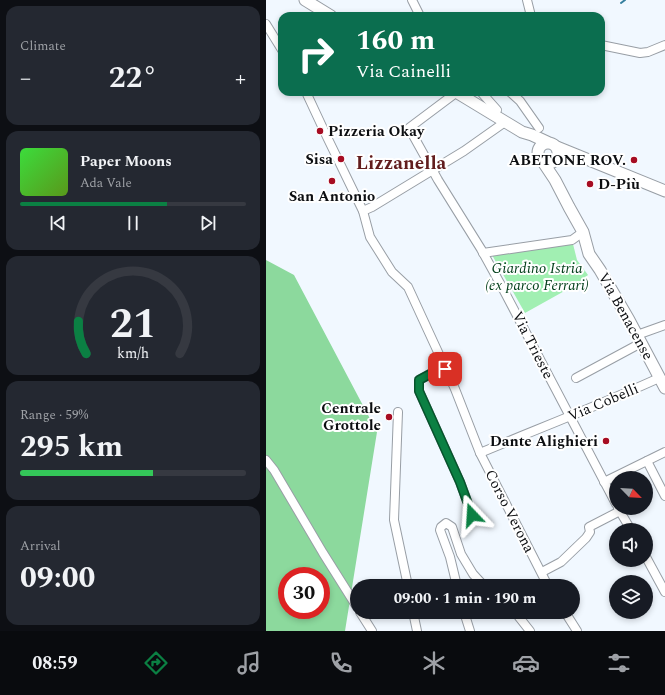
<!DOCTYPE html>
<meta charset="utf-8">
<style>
:root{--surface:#171b24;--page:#242831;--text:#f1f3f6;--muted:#9ea1a6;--line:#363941;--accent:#0b8043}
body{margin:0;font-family:Spectral,serif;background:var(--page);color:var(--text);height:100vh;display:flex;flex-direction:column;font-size:15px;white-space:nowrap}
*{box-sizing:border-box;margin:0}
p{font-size:13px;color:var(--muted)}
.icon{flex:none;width:22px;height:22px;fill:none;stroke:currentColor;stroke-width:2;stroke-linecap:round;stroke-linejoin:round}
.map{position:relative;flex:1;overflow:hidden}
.panel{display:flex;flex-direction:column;gap:6px;padding:6px;background:#0d0f14;width:266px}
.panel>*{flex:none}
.top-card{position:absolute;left:12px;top:12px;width:327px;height:84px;border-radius:12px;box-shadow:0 2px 6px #0003;background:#0b6e4f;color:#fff;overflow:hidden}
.needle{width:26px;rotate:115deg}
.controls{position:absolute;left:343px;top:471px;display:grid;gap:8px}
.controls a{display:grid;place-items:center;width:44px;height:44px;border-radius:50%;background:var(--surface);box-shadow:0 2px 6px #0003;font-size:20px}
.speed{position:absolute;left:12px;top:567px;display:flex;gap:8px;font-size:20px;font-weight:700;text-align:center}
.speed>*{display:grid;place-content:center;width:52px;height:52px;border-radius:50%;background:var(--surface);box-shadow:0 2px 6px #0003;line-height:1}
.speed .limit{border:6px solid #d22;background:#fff;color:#111}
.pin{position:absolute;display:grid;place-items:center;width:34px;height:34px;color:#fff;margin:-17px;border-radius:8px;box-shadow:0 2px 6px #0006}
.me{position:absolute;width:44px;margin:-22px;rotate:340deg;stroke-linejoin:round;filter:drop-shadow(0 0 3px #0008)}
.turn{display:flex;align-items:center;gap:14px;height:84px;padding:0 12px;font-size:18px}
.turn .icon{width:52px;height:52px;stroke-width:2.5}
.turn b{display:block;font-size:28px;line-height:34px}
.big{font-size:30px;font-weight:700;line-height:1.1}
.panel .tile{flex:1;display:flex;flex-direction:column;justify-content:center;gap:6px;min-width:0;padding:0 14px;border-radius:12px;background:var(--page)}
.panel .dial{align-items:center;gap:0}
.dial svg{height:104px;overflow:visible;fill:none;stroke:var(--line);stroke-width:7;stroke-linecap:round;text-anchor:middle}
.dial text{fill:var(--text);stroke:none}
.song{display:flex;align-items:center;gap:12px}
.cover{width:48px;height:48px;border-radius:6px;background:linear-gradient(135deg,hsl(120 70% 55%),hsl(90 70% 35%))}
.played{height:4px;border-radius:2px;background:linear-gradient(90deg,var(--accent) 65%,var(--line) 65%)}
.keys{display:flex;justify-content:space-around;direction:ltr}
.heat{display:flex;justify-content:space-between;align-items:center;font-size:22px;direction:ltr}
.charge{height:6px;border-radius:3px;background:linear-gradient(90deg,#34c759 59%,var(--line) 0)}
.trip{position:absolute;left:84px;top:579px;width:230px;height:40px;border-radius:20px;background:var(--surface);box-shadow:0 2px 6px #0003;font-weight:700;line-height:40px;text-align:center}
.menu{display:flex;height:64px;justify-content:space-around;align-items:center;background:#090b0e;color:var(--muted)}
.menu .icon{width:28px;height:28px}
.menu .on{color:var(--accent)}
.menu b{font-size:18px;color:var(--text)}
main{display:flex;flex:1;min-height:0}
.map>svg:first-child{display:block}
.green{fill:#a1efb2}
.forest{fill:#8cd99d;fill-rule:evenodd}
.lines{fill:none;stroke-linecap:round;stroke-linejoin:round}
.stream{stroke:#357f9e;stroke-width:2}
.minor-casing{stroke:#989ea5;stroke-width:10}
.major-casing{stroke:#989ea5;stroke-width:13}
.minor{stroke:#fff;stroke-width:8}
.major{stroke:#fff;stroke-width:11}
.route-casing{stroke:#07532c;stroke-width:10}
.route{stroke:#0b8043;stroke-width:7}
.poi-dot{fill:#a60c22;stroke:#fff;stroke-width:1.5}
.labels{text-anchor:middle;stroke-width:4;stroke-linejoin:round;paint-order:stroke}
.poi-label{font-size:15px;font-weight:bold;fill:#0c0e11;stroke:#fff;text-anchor:end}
.park-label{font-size:15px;font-style:italic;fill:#05411c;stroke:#fff}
.street-label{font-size:15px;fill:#0c0e11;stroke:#fff}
.district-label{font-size:19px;font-weight:bold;fill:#621d1e;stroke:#fff}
</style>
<main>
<section class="panel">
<div class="tile"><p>Climate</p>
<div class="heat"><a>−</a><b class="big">22°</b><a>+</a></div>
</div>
<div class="tile">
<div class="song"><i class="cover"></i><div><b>Paper Moons</b><p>Ada Vale</p></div></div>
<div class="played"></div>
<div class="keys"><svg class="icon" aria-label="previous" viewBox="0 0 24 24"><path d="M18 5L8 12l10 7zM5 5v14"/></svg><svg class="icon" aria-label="pause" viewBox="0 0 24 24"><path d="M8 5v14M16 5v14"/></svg><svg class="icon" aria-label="next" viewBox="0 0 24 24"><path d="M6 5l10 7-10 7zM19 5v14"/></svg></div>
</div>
<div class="tile dial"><svg viewBox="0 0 100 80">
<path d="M14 69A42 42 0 1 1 86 69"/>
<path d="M14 69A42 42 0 0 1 8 44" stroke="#0b8043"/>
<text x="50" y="56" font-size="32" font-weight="700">21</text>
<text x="50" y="72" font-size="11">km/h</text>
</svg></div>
<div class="tile"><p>Range · 59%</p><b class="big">295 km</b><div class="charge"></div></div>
<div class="tile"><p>Arrival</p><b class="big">09:00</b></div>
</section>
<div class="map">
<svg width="399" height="631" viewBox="0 0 399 631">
<rect width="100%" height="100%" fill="#f1f8ff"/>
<!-- green -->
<polygon class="green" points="307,244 311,260 322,275 311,284 259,313 226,255"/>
<!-- forest -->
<path class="forest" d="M 0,260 L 28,275 L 111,432 L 79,631 L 0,631 ZM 21,576 L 55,576 L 55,610 L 21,610 Z"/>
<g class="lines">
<!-- stream -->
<polyline class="stream" points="355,3 359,0"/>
<!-- minor casing -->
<g class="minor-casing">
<g id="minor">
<polyline points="146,0 154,16"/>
<polyline points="261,0 265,16"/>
<polyline points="0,24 16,50"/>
<polyline points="335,45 374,53 382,52 399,45"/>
<polyline points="40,92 61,137 97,211 104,237 126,272 142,287 189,389 214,453 282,586"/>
<polyline points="191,92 143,128 172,180 215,249 236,287 350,504"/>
<polyline points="215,92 231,110"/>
<polyline points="244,92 254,101 273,128"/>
<polyline points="97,211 106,207 198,151 239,122"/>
<polyline points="217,253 306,240 317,232"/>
<polyline points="371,335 399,325"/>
<polyline points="179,369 166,373 153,380 153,391 194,482 208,520"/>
<polyline points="310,378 375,343"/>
<polyline points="132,412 128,520 142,586"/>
<path d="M 214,453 C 274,428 334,405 393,378"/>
<polyline points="0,460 8,470 57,553 91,607"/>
<polyline points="381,461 399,496"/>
<polyline points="338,482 399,452"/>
<polyline points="352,508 365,530"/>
<polyline points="380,557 399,592"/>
<polyline points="276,572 295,562 320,538 324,532 323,527 354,511"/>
<polyline points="191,586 184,557 174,530 175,527 180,523 186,527 195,554 207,574 218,586"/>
<polyline points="94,612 106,631"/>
<polyline points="147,612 151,631"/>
<polyline points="198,612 204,631"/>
<polyline points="249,612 264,631"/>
<polyline points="299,612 311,631"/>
</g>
</g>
<!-- major casing -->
<g class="major-casing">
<g id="major">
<polyline points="39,0 65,16"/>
<polyline points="190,92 256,132 266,135 281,142"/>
<circle cx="282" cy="153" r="10"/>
<polyline points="291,147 399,191"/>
<polyline points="277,162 289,180 303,207 317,232 323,254 334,270 363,320 399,388"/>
</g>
</g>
<!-- minor -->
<use href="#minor" class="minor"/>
<!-- major -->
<use href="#major" class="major"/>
</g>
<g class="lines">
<!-- route casing -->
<g class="route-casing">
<polyline id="route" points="179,369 166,373 153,380 153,391 194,482 206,515"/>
</g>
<!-- route -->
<use href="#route" class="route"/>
</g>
<!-- markers -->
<g class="poi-dot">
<circle cx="54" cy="131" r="4"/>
<circle cx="75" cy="159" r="4"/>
<circle cx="368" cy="160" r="4"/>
<circle cx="66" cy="181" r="4"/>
<circle cx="324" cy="184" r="4"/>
<circle cx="123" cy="417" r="4"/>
<circle cx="340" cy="441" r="4"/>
</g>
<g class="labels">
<!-- poi labels -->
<g class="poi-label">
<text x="62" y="136" text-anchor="start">Pizzeria Okay</text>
<text x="67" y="164">Sisa</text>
<text x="360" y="165">ABETONE ROV.</text>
<text x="332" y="189" text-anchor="start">D-Più</text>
<text x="66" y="201" text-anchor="middle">San Antonio</text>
<text x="115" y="413">Centrale<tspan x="115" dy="17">Grottole</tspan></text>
<text x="332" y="446">Dante Alighieri</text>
</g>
<!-- park labels -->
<g class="park-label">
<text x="271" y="273">Giardino Istria<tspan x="271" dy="17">(ex parco Ferrari)</tspan></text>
</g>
<!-- street labels -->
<g class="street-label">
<text transform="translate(360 316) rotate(61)" y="5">Via Benacense</text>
<text transform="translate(267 345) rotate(63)" y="5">Via Trieste</text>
<text transform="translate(337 402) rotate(-23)" y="5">Via Cobelli</text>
<text transform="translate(244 511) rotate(63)" y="5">Corso Verona</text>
</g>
<!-- district labels -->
<g class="district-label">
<text x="135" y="169">Lizzanella</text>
</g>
</g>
</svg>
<div class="controls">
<a><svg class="needle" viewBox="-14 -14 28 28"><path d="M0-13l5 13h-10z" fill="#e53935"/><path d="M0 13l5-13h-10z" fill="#9ea1a6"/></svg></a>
<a><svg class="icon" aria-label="sound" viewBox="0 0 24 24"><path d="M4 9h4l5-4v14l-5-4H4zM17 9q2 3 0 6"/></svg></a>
<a><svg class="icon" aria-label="layers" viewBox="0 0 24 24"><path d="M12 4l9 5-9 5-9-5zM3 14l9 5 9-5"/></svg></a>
</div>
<div class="speed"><div class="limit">30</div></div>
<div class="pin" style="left:179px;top:369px;background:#d93025"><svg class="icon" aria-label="arrive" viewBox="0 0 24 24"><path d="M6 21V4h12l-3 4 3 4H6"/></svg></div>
<svg class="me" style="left:206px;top:515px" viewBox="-20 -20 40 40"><path d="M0-17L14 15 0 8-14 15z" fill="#0b8043" stroke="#fff" stroke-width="4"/></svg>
<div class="trip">09:00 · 1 min · 190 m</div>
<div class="top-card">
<div class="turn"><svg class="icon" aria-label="right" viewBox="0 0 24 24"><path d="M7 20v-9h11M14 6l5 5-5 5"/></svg><div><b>160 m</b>Via Cainelli</div></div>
</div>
</div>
</main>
<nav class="menu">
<b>08:59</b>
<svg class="icon on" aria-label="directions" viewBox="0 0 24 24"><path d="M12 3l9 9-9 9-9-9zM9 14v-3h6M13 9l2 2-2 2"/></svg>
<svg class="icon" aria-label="music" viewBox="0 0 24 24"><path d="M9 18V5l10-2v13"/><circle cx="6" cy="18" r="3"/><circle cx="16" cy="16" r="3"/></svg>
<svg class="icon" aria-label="phone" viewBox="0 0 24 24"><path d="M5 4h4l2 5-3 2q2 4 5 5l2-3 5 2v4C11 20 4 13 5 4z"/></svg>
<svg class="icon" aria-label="climate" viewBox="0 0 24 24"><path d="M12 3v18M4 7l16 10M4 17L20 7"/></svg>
<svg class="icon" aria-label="car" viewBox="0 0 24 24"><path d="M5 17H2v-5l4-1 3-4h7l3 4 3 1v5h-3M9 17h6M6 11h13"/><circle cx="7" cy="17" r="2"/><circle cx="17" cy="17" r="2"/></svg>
<svg class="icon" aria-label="filters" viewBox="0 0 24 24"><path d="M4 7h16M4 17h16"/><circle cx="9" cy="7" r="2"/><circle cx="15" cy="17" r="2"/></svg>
</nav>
